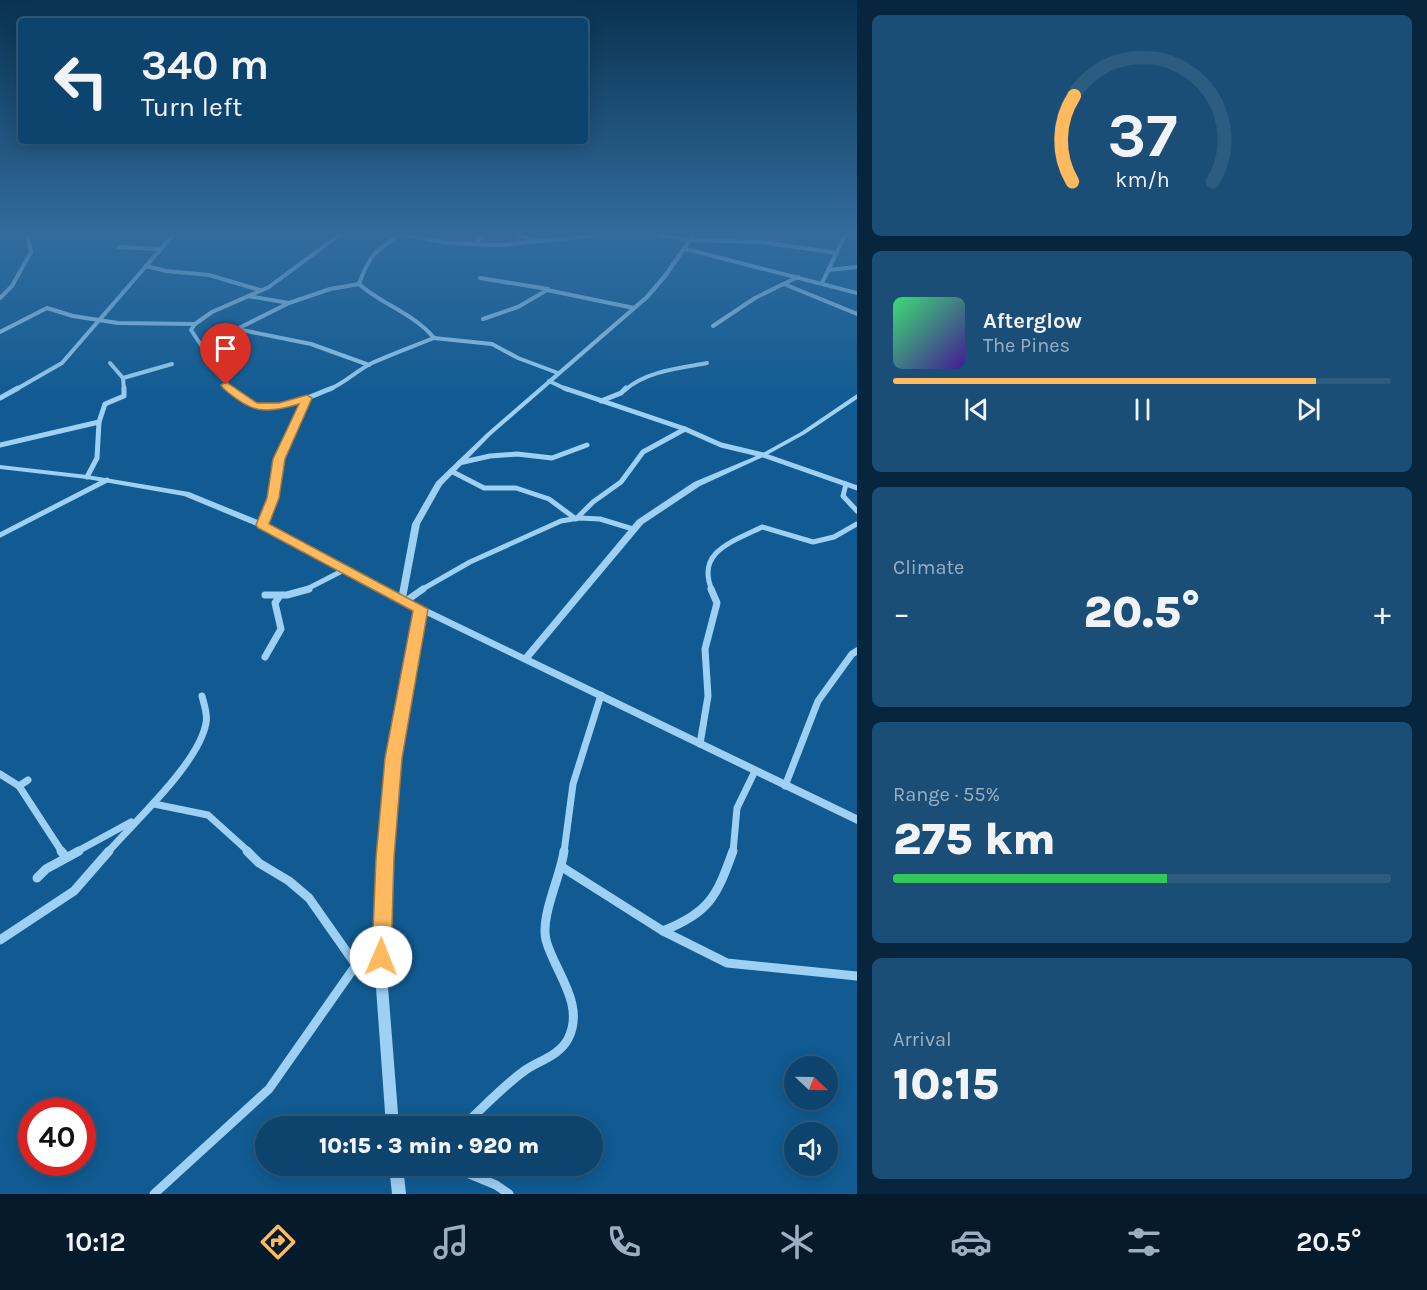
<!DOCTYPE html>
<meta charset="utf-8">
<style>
:root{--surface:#0d446e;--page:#1b4e76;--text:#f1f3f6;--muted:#9ab0c2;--line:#2d5c81;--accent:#ffba5f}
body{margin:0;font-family:Karla,sans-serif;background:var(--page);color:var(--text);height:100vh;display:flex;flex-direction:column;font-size:22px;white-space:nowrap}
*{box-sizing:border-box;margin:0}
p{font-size:20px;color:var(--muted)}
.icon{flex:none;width:33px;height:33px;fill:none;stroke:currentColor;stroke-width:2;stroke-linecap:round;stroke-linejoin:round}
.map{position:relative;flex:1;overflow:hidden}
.drawer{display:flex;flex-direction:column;gap:15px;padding:15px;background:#07253c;width:570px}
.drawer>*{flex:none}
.banner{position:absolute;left:18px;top:18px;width:570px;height:126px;border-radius:6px;box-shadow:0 3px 15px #0003,0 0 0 2px var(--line);background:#0d446e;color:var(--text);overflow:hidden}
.needle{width:39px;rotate:112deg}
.buttons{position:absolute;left:784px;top:1056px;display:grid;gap:12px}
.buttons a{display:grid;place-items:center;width:54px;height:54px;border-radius:50%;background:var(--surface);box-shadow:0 3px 15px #0003,0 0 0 2px var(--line);font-size:30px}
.speed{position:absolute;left:18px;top:1098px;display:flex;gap:12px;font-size:30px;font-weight:700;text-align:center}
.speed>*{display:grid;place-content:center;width:78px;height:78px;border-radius:50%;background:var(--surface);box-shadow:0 3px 15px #0003,0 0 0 2px var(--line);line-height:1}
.speed .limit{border:9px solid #d22;background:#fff;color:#111}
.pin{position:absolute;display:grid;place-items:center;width:51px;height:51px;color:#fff;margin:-62px -26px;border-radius:50% 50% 50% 0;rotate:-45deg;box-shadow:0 0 6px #0007}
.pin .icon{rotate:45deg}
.me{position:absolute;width:66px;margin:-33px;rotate:1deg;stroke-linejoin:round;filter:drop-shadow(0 0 4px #0008)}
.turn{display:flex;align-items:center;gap:21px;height:126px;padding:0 24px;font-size:27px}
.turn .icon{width:78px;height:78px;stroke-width:2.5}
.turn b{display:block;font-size:42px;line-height:51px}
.big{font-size:45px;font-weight:800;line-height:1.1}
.drawer .tile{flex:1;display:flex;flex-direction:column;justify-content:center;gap:9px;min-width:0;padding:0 21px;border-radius:9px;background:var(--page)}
.drawer .dial{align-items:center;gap:0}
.dial svg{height:156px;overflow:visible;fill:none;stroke:var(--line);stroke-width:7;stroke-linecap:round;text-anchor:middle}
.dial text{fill:var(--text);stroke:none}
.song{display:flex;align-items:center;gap:18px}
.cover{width:72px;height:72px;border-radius:9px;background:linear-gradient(135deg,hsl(140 70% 55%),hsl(260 70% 35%))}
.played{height:6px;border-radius:3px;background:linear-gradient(90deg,var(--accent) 85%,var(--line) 85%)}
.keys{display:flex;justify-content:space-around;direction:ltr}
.heat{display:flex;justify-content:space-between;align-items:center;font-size:33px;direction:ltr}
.charge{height:9px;border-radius:4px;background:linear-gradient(90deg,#34c759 55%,var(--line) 0)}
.trip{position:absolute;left:255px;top:1116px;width:348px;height:60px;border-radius:30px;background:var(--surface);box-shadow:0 3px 15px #0003,0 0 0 2px var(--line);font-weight:800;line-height:60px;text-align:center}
.menu{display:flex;height:96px;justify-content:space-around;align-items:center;background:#051b2c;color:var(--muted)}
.menu .icon{width:42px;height:42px}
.menu .on{color:var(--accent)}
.menu b{font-size:27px;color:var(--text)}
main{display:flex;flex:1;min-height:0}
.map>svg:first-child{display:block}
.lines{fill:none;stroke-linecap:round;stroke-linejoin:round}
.minor-far3{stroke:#9dd0f3;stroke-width:4}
.minor-far2{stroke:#9dd0f3;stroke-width:5}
.minor-far1{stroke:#9dd0f3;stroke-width:7}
.minor{stroke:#9dd0f3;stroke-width:9}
.tertiary{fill:#9dd0f3;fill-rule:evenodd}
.route{fill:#ffba5f;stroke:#a6793e;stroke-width:1.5}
</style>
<main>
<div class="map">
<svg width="857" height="1194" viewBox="0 0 857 1194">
<rect width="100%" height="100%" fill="#115b92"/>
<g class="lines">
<!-- minor-far3 -->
<g class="minor-far3">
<polyline points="405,235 448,243 500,245 602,235"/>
<polyline points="518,235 537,240"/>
<polyline points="660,235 690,240 761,242 837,253"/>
<polyline points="474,244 484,235"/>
<polyline points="119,247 161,249"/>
<polyline points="686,249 857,293"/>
<polyline points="146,266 166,271 209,275 260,290"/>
<polyline points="828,270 857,267"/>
<polyline points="480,278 548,289"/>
<polyline points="822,283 845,235"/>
<polyline points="784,284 857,314"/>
<path d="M 248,296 L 289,303 L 330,289 L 359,284 C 369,256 375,251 399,235"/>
<polyline points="0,298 12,286 31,252 27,235"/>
<polyline points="483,319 518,307 547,290 634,308"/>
<polyline points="195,324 191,330 231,390"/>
<polyline points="713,326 755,298 798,277"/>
<polyline points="237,329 311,344 369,365"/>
<polyline points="237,329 289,303"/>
<polyline points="0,332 47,308 73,316 118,323 195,324 212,312 269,287 339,235"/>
<polyline points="434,338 492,344 518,358 558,373"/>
<polyline points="110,363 123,378 172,364"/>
<polyline points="123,378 124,390"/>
<polyline points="549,381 568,390"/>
<polyline points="15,390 62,363 173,235"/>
<path d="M 328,390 C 345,383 356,371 372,363 C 392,354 414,346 434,338 C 415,314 381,304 359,284"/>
<path d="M 625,390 C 646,371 680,368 707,363"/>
</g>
<!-- minor-far2 -->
<g class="minor-far2">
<path d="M 229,388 C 234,392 239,398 244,401 C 270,417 307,398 332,388"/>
<polyline points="564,388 685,429 721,445 763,455 857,488"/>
<polyline points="0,398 18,388"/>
<polyline points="601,401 621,393 626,388"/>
<polyline points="0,445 99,422"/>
<polyline points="459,463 490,456 517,454 552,458 587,445"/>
<polyline points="451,471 484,488 516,488 549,499 576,519 593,502 621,482 643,452 685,429"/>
<polyline points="87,477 97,458 99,422 105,404 124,396 124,388"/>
<polyline points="846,484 843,496 857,511"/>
<polyline points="262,525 273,498 279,459 307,398"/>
<polyline points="0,535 107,480"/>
<polyline points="305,590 346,569"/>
<polyline points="421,590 470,562 561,521 579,518 600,519 633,529"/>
<path d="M 712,590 C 695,551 735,541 762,527 L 813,542 L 834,537 L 857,524"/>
</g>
<!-- minor-far1 -->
<g class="minor-far1">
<polyline points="265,595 287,595 309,589"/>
<polyline points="406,601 423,589"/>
<polyline points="265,657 281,629 275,603 279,597"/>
<polyline points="700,744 708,696 705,649 717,603 711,589"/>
<polyline points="0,774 19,786"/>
<polyline points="28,780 19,786 62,852"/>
<polyline points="785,786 818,701 852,654 857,651"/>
<polyline points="154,804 208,815 249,852"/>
<polyline points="76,852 131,822"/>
<path d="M 108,852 C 135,821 199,763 206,723 C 208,715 204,704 202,696"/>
<polyline points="564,852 573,784 601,695"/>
<polyline points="733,852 737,808 755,771"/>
</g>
<!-- minor -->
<g class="minor">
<polyline points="61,851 66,857"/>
<polyline points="247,851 259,863 289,881 309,898 356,965 380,973"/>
<polyline points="562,867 663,931 727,963 857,976"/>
<polyline points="37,878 46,869 79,851"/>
<path d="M 663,931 C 710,911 716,898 733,851"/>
<polyline points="0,940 74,891 109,851"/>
<polyline points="353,960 381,926"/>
<path d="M 463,1126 C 483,1108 502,1087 524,1071 C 538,1061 559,1056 568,1039 C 586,1004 554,971 546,940 C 540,916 561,876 564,851"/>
<polyline points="450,1166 496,1185 509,1194"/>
<polyline points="154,1194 269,1089 356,965"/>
</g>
<!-- tertiary -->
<g class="tertiary">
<polygon points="691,235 696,235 667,277 649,298 491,435 442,485 420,524 406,598 524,655 637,520 694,482 761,454 801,432 857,394 857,399 805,434 765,456 700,486 643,524 531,658 857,815 857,824 424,614 398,758 390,858 387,974 399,1126 386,1126 375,974 380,858 388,758 417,610 259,527 184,496 87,479 0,469 0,465 87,475 189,492 265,523 399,594 412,524 436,482 487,433 645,296 663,275"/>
<polygon points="389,1166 403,1166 406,1194 392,1194"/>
</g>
</g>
<!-- sky -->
<linearGradient id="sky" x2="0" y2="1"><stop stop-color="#093250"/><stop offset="0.58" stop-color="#326c9d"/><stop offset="1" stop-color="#326c9d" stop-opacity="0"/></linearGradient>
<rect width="857" height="402" fill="url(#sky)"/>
<!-- route -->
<path class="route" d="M 226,382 L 257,403 L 279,403 L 307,395 L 312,398 L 285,459 L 279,498 L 269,524 L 428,609 L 402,758 L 394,858 L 391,957 L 388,963 L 381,966 L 374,963 L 372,957 L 376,858 L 385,758 L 413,611 L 258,528 L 256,525 L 267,498 L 273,459 L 299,404 C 263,415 250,412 223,388 L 221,385 Z"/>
</svg>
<div class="buttons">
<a><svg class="needle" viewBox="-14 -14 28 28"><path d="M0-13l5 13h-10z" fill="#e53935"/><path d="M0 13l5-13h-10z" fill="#9ab0c2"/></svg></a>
<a><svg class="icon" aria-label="sound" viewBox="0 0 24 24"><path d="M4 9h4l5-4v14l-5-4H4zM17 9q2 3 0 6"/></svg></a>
</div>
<div class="speed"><div class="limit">40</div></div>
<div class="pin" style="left:226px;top:385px;background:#d93025"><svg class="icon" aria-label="arrive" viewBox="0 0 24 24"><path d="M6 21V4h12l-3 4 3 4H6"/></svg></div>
<svg class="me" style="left:381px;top:957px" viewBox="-20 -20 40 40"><circle r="19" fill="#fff"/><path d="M0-13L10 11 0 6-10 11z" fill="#ffba5f"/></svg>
<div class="trip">10:15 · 3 min · 920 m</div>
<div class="banner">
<div class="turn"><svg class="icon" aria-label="left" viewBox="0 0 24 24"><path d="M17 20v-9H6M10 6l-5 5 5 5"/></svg><div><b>340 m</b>Turn left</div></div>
</div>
</div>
<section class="drawer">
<div class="tile dial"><svg viewBox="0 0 100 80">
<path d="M14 69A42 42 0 1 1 86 69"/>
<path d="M14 69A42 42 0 0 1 15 25" stroke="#ffba5f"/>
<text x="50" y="56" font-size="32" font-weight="700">37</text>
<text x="50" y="72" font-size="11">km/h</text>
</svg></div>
<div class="tile">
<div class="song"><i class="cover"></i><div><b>Afterglow</b><p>The Pines</p></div></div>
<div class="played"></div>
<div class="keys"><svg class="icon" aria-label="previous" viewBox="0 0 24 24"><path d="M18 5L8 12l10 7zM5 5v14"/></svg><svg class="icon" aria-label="pause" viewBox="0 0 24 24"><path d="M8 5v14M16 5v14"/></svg><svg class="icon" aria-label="next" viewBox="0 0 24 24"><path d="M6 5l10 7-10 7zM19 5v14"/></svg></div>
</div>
<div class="tile"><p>Climate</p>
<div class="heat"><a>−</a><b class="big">20.5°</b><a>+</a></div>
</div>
<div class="tile"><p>Range · 55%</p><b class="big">275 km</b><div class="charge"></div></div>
<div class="tile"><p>Arrival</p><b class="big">10:15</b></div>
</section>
</main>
<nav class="menu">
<b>10:12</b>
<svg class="icon on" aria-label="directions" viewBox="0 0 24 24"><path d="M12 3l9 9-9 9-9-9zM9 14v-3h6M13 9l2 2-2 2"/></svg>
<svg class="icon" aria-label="music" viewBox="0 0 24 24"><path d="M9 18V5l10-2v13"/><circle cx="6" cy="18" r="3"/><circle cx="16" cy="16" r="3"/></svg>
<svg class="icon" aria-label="phone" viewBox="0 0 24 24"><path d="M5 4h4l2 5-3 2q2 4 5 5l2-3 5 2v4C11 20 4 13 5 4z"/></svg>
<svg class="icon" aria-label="climate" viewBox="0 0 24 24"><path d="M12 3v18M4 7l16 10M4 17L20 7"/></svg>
<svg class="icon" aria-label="car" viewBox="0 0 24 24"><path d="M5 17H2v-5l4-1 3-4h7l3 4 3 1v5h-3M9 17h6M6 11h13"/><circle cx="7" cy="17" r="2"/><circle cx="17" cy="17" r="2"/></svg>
<svg class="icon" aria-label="filters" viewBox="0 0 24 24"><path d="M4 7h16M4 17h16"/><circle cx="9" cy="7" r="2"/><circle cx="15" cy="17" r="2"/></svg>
<b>20.5°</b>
</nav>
